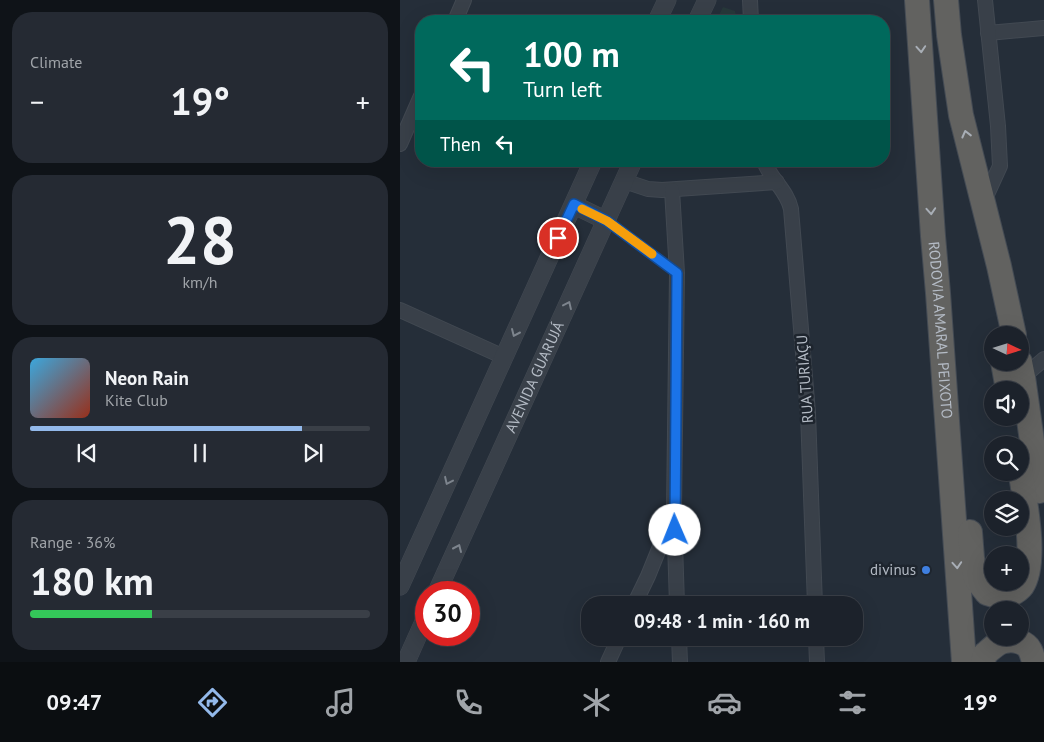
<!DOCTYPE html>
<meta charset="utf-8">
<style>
:root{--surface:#1c222b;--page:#252a33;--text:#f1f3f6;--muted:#a0a4a9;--line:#3a3f47;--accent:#93b9eb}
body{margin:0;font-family:"PT Sans",sans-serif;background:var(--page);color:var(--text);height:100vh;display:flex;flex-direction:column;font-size:19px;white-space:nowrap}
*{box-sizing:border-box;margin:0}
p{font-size:16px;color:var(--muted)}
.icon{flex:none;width:28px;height:28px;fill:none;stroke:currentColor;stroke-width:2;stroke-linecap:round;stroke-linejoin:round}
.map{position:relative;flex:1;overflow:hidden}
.sheet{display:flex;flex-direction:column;gap:12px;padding:12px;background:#0f1318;width:400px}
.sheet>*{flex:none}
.top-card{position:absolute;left:15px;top:15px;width:475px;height:152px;border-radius:20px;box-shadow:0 5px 20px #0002,0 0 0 1px var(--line);background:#00695c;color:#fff;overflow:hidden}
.needle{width:32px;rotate:94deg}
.fabs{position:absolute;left:584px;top:326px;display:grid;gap:10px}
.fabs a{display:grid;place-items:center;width:45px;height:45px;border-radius:50%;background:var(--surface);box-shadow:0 5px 20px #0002,0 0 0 1px var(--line);font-size:25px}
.speed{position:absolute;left:15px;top:581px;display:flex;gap:10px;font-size:25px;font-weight:700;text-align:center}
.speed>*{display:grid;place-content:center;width:65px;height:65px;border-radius:50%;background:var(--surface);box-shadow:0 5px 20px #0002,0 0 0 1px var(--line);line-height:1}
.speed .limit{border:8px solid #d22;background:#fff;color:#111}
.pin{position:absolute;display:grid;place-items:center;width:42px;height:42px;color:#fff;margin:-21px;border:2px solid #fff;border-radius:50%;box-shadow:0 1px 5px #0007}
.me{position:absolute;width:55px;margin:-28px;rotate:359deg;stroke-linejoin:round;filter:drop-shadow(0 0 4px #0008)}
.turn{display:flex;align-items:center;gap:18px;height:105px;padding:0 25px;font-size:22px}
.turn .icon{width:65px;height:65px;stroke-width:2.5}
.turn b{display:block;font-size:35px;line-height:42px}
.then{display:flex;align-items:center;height:48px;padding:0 25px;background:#0003;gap:10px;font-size:19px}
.big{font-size:38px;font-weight:700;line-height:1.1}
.sheet .tile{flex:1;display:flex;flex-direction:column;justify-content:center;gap:8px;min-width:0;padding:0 18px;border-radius:20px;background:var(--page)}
.sheet .dial{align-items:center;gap:0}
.dial b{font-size:65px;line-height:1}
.song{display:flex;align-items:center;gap:15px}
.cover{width:60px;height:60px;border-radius:8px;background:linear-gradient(135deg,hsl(200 70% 55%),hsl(10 70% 35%))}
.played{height:5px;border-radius:2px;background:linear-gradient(90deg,var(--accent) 80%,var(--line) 80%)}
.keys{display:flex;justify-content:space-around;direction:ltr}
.heat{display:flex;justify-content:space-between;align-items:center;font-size:28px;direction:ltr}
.charge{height:8px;border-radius:4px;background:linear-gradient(90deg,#34c759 36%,var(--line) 0)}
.trip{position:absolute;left:181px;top:596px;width:282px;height:50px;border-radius:20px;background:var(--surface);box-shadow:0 5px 20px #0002,0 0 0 1px var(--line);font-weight:700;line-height:50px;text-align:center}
.tabs{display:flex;height:80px;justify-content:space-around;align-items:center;background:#0b0e11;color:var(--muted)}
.tabs .icon{width:35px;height:35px}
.tabs .active{color:var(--accent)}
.tabs b{font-size:22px;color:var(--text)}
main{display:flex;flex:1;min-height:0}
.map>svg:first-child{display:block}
.green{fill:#27383a}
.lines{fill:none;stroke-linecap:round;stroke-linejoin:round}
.service-casing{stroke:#424952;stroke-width:9}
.minor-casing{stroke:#424952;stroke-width:16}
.tertiary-casing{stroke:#424952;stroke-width:19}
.trunk-casing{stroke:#444b54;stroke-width:26}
.service{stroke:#394049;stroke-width:7}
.minor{stroke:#394049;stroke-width:14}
.tertiary{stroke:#394049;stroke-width:18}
.trunk{stroke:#626260;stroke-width:24}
.oneway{stroke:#a8aeb6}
.oneway2{stroke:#7d848d}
.route-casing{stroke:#114b97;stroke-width:12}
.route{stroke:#1a73e8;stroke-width:9}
.slow{stroke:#f59e0b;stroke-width:9}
.shop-dot{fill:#3f7fe0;stroke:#1e252e;stroke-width:2}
.labels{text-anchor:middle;stroke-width:5;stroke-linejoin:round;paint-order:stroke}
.street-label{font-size:15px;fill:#b4bbc5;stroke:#1e252e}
.poi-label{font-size:15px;fill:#b4bbc5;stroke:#1e252e;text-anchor:end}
</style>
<main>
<section class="sheet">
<div class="tile"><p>Climate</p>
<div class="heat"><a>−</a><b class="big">19°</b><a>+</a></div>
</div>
<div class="tile dial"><b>28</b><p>km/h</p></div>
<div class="tile">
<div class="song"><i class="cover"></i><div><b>Neon Rain</b><p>Kite Club</p></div></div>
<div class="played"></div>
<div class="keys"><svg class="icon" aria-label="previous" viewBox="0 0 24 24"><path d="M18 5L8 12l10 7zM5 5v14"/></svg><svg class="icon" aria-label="pause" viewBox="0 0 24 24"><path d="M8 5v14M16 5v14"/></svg><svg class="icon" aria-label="next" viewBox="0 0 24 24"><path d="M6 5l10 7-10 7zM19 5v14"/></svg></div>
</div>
<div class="tile"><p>Range · 36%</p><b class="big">180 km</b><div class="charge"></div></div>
</section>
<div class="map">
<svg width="644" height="662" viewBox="0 0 644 662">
<rect width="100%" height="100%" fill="#252e39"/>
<!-- green -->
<polygon class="green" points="323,7 335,11 337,21 316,21"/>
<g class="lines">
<!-- service casing -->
<g class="service-casing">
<polyline id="service" points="207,221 277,273"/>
</g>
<!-- minor casing -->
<g class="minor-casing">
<g id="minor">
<polyline points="350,0 351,21"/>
<polyline points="55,21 64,0"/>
<polyline points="588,33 644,28"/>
<polyline points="0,144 21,96"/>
<path d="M 364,161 C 370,179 387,190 391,209 L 408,413 L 415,605"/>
<polyline points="224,181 248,189 262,190 377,182"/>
<polyline points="272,190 277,273 274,511 277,605"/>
<polyline points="584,201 600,166 598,126 585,0"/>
<polyline points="0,310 104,357"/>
<polyline points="623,377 644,359"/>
<polyline points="235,602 251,605"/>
<polyline points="234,605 248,576 272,517"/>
<polyline points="279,638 280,662"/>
<polyline points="416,638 417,662"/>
<polyline points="208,662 219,638"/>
</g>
</g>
<!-- tertiary casing -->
<g class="tertiary-casing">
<g id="tertiary">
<polyline points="257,21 267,0"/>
<polyline points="297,21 307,0"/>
<polyline points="174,205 207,221"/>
<polyline points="0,586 193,161"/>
<path id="s1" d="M 37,592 L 233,161"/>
<polyline points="6,662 26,617"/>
</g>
</g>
<!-- trunk casing -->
<g class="trunk-casing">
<g id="trunk">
<path id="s2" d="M 517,0 L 533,236 L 538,293 L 564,662"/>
<polyline points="546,0 549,35 561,115 599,266 614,335"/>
<polyline points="603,362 608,390"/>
<polyline points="620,362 623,377 639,491"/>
<path d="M 570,532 L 572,558 L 576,579 L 587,593 L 603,598 C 609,595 617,593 622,586 C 638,562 624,497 620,468"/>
<path d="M 583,662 L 585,654 C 591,649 598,642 605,641 C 614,639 626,642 630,650 C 632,654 633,658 634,662"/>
</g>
</g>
<!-- service -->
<use href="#service" class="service"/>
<!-- minor -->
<use href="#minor" class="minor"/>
<!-- tertiary -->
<use href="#tertiary" class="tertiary"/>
<!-- trunk -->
<use href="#trunk" class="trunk"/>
</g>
<!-- one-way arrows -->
<defs><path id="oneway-chevron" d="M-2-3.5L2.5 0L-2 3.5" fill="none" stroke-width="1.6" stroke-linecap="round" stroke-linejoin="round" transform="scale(1.25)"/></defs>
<g class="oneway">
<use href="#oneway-chevron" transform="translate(521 49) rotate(86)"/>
<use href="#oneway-chevron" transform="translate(566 134) rotate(-104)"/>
<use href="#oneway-chevron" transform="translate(531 211) rotate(86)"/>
<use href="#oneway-chevron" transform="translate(557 565) rotate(86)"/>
</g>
<g class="oneway2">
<use href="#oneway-chevron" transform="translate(168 305) rotate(-65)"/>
<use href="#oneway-chevron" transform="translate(115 333) rotate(114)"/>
<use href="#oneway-chevron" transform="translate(48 481) rotate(115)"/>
<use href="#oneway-chevron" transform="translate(58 548) rotate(-66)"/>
</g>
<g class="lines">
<!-- route casing -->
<g class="route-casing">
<polyline id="route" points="158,238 174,204 207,221 277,273 275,530"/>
</g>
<!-- route -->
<use href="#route" class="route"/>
<!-- slow -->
<polyline class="slow" points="182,209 207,221 252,254"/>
</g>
<!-- markers -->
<circle class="shop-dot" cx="526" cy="570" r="5"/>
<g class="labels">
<!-- street labels -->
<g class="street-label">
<text dy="5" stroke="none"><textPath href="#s2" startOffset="331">RODOVIA AMARAL PEIXOTO</textPath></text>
<text dy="5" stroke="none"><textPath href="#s1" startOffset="236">AVENIDA GUARUJÁ</textPath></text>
<text transform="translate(405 379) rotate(-94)" y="5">RUA TURIAÇU</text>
</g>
<!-- poi labels -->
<g class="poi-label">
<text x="516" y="575">divinus</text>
</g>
</g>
</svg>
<div class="fabs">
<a><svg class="needle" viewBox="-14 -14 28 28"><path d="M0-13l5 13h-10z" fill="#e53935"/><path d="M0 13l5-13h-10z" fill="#a0a4a9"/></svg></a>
<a><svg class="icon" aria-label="sound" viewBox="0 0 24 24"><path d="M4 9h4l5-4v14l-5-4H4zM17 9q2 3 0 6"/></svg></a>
<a><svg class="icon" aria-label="search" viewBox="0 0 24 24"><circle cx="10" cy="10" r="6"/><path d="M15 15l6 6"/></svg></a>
<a><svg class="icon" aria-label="layers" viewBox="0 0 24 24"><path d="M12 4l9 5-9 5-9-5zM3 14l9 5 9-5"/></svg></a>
<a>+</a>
<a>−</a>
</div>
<div class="speed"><div class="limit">30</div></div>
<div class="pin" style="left:158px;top:238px;background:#d93025"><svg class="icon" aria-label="arrive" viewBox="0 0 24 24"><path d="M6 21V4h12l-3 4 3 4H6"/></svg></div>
<svg class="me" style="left:275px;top:530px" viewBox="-20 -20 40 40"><circle r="19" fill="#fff"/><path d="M0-13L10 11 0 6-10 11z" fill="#1a73e8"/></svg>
<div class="trip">09:48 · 1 min · 160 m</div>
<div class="top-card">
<div class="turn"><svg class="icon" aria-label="left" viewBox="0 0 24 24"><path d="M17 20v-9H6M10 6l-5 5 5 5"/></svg><div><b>100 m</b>Turn left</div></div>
<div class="then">Then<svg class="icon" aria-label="left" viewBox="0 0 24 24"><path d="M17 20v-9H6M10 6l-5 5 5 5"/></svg></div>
</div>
</div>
</main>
<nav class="tabs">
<b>09:47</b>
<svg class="icon active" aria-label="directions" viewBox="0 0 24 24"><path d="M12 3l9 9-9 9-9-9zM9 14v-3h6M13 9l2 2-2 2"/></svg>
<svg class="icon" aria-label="music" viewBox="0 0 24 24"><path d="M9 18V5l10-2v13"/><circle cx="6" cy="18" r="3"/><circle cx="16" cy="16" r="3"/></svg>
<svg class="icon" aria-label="phone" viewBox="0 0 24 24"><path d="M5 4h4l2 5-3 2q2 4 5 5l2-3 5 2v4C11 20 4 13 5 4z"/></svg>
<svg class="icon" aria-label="climate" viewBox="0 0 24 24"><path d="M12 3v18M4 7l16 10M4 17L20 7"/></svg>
<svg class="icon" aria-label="car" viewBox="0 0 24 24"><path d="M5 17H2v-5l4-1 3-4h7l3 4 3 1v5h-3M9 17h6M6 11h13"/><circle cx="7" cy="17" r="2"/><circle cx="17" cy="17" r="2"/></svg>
<svg class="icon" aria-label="filters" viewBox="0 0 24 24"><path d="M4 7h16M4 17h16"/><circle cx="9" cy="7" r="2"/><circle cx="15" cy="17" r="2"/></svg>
<b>19°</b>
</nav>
